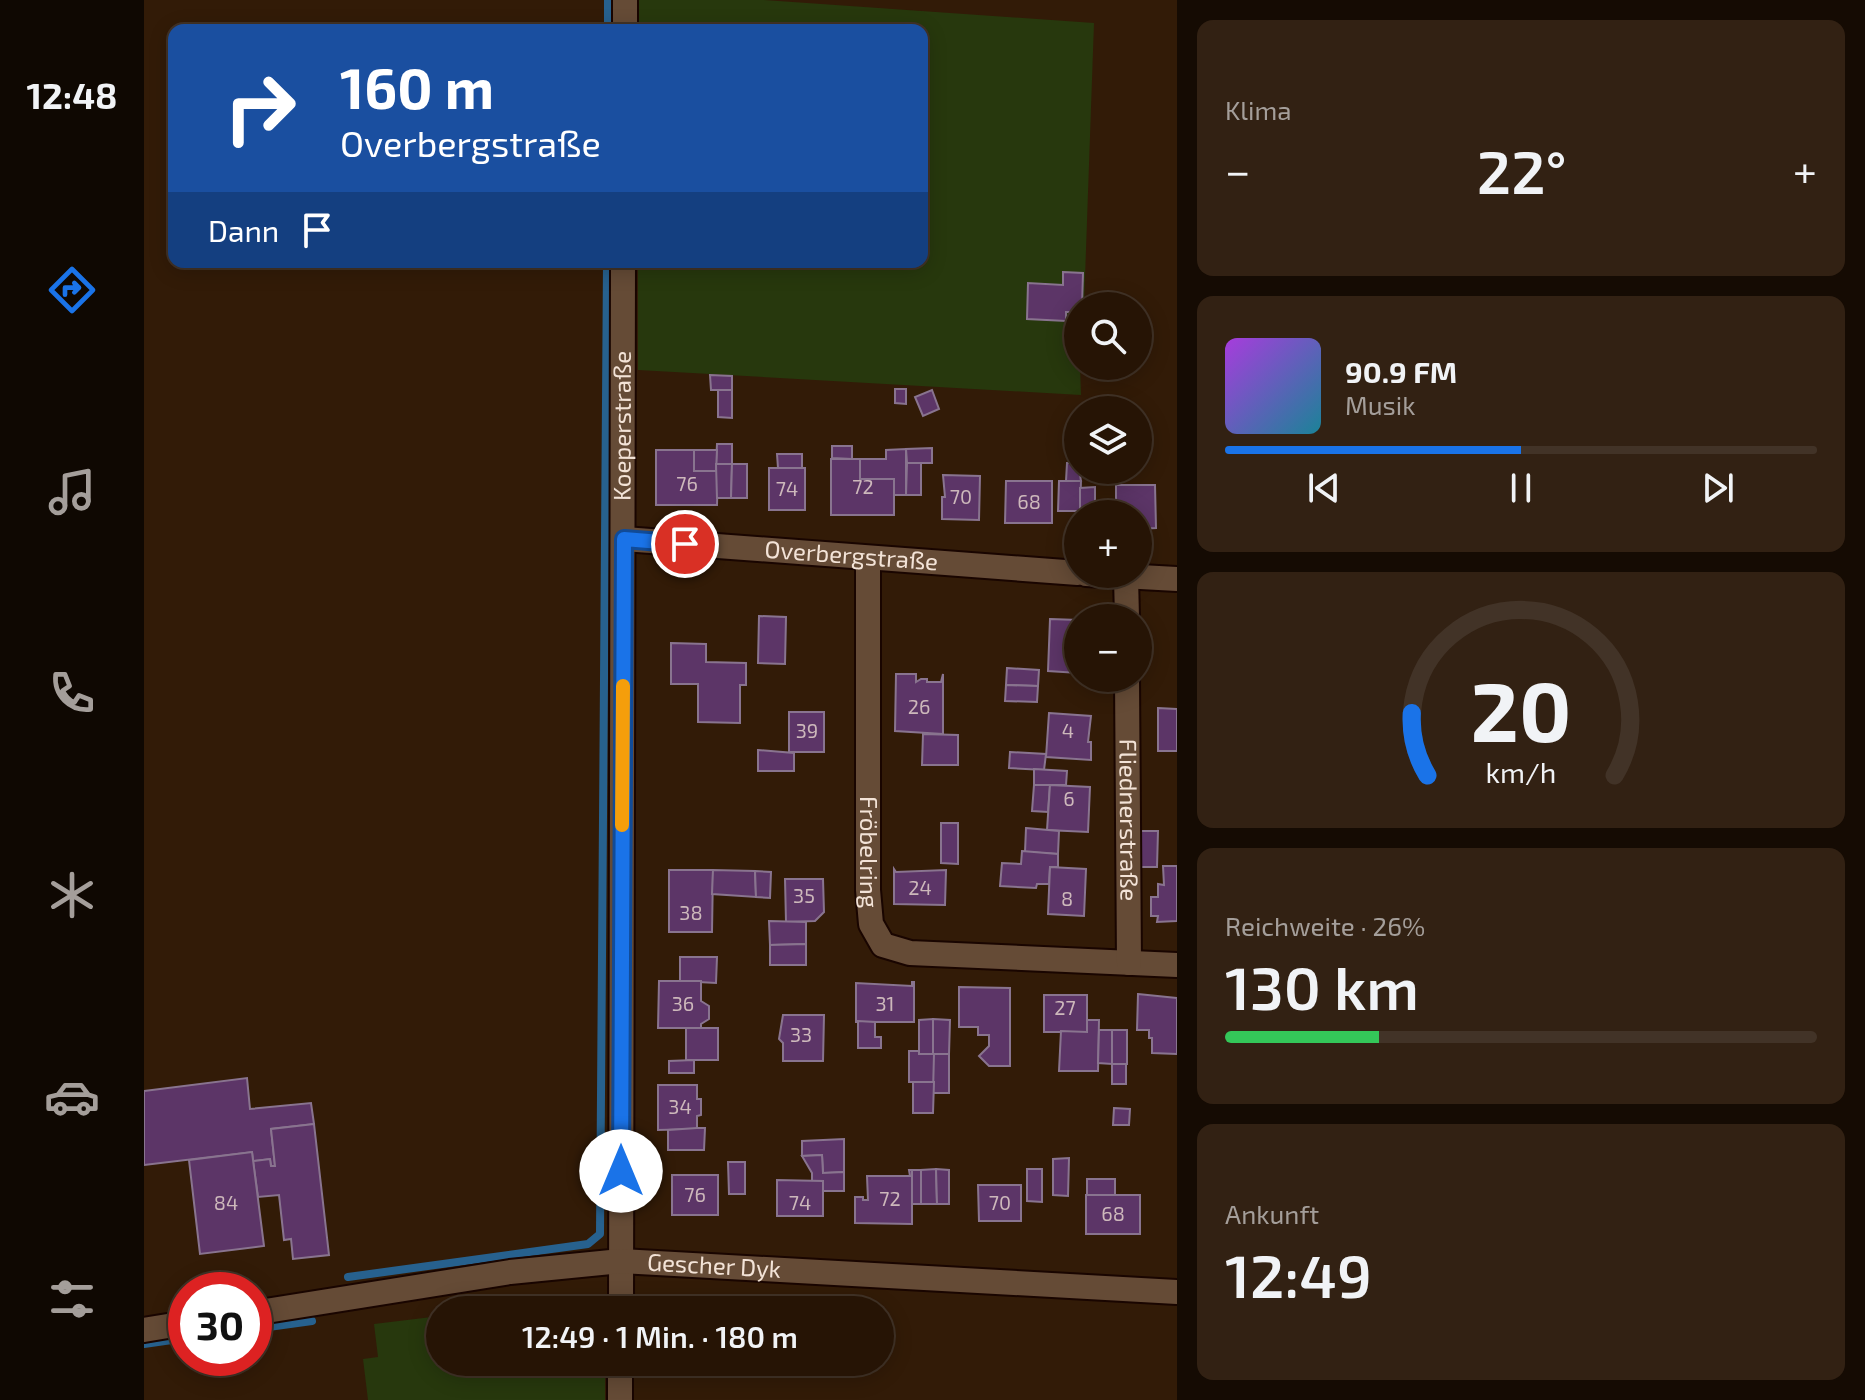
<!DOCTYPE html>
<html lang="de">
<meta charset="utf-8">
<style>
:root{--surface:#261405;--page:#322113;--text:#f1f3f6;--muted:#a49e9a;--line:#423327;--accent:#1a73e8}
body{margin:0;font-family:"Exo 2",sans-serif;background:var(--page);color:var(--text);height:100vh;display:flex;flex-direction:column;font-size:30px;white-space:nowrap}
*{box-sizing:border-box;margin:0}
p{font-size:26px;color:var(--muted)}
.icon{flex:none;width:44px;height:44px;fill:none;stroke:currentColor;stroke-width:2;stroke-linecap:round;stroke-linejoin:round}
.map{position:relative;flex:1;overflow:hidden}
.side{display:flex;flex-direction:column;gap:20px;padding:20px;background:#150b03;width:688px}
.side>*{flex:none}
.hud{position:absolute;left:24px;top:24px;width:760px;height:244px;border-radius:16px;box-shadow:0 4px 20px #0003,0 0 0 2px var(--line);background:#1a4fa0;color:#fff;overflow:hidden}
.tools{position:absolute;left:920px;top:292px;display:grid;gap:16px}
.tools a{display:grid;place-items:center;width:88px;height:88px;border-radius:50%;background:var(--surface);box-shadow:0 4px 20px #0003,0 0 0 2px var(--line);font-size:40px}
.speed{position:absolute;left:24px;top:1272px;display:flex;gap:16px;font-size:40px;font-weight:700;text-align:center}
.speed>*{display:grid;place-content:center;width:104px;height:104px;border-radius:50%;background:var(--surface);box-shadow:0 4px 20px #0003,0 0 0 2px var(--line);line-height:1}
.speed .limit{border:12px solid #d22;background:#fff;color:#111}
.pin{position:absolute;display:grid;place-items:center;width:68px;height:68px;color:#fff;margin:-34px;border:4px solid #fff;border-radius:50%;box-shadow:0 2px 8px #0007}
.me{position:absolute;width:88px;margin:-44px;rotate:0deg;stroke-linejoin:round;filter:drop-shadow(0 0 6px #0008)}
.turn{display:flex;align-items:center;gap:28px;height:168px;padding:0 40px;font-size:36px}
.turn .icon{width:104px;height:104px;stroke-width:2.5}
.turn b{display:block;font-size:56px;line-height:68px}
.then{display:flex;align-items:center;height:76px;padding:0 40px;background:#0003;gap:16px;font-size:30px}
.big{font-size:60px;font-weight:600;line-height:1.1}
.side .widget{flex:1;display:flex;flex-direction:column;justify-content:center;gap:12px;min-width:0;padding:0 28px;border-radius:16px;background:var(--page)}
.side .dial{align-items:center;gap:0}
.dial svg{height:208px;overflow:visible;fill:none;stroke:var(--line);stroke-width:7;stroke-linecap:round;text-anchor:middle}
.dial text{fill:var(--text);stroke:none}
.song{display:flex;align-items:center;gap:24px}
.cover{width:96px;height:96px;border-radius:12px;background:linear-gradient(135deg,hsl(280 70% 55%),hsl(190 70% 35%))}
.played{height:8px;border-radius:4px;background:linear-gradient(90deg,var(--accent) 50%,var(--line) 50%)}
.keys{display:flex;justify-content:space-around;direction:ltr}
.heat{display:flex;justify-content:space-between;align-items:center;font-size:44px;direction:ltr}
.charge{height:12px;border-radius:6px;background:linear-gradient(90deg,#34c759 26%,var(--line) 0)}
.trip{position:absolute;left:282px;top:1296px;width:468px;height:80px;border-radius:40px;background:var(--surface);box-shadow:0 4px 20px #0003,0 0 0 2px var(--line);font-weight:600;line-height:80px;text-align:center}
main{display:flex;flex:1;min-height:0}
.menu{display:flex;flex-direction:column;width:144px;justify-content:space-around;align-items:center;background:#0f0802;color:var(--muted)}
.menu .icon{width:56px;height:56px}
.menu .selected{color:var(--accent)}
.menu b{font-size:36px;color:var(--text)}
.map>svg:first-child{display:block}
.grass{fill:#27380d}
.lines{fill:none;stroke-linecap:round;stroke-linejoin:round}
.stream{stroke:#27618e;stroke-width:8}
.building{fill:#5c3567;stroke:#89748f;stroke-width:2}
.minor-casing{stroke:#190500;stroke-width:28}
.minor{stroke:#654b36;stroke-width:24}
.route-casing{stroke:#114b97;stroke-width:20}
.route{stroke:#1a73e8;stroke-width:14}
.slow{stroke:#f59e0b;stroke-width:14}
.labels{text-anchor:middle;stroke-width:8;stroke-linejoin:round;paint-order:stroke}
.number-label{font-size:20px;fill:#cdb8bb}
.street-label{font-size:24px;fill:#f3e3d7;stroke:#120803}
</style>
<main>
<nav class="menu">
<b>12:48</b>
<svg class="icon selected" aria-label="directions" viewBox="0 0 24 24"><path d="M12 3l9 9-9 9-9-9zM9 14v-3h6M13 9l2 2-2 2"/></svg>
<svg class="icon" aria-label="music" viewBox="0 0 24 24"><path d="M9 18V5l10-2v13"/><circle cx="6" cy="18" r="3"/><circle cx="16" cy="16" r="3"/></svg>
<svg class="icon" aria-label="phone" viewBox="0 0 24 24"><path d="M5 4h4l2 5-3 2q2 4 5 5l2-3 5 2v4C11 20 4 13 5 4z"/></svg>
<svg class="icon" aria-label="climate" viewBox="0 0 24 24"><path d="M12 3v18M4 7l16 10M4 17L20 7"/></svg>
<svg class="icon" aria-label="car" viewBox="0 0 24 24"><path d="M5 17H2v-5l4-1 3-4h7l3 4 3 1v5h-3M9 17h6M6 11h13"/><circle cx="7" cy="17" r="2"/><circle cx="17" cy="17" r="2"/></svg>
<svg class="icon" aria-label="filters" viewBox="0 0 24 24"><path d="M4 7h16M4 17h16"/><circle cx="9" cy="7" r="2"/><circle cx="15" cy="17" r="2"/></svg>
</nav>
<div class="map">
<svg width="1033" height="1400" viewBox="0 0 1033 1400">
<rect width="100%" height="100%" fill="#321b07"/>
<!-- grass -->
<g class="grass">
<polygon points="494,0 620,0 950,23 940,306 934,306 937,395 494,370 494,262 778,262 778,30 494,30"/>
<polygon points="462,1296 462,1310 364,1310 364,1308"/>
<polygon points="296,1316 296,1362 461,1362 461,1400 224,1400 219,1359 234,1357 230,1324"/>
</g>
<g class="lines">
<!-- stream -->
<g class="stream">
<polyline points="464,30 464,0"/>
<polyline points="204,1277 444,1244 456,1234 463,262"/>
<polyline points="110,1329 168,1321"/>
<polyline points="0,1344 42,1338"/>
</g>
</g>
<!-- building -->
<g class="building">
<polygon points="919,272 939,273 938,306 934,306 934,312 922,312 922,321 883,319 884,283 919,285"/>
<polygon points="566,375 588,376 588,390 567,390"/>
<polygon points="751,389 762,389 762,404 751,403"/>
<polygon points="574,390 588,390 588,418 574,417"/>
<polygon points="788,390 795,409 779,416 771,397"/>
<polygon points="573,444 588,444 588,464 572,464"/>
<polygon points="688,446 708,446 708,459 688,458"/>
<polygon points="788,448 788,463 763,463 762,449"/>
<polygon points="762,449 762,495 750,495 750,479 716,479 716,459 742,459 742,450"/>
<polygon points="512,450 550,450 550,471 574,471 573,505 512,505"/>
<polygon points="550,450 573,450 572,471 550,471"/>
<polygon points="633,454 658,454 658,468 634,468"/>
<polygon points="687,459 716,459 716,479 750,479 750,515 687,515"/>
<polygon points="763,463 777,463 777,495 762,495"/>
<polygon points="923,463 934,463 937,481 922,481"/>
<polygon points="572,464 588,464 587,498 573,498"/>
<polygon points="588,464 603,464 603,498 587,498"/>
<rect x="625" y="468" width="36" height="42"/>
<polygon points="799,475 836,476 835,520 798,519 798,497 801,497"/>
<polygon points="862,481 908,481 908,523 861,523"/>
<polygon points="915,481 937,481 936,511 914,511"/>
<polygon points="972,485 1011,485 1012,528 994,529 994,514 972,514"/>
<polygon points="951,487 951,514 936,514 936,488"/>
<polygon points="615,616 642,617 641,664 614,663"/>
<polygon points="906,619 934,620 934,673 904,671"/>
<polygon points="527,643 562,644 562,662 602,663 602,685 596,685 596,723 554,722 554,684 527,684"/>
<polygon points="863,668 895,670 894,686 862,685"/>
<polygon points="752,674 772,674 772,682 777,679 783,679 783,682 797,682 799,674 799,734 751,731"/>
<polygon points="862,685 894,686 893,702 861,701"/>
<polygon points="1014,708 1033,709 1033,751 1014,751"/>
<rect x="645" y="712" width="35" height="40"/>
<polygon points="905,713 947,716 944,742 947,742 947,760 902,757"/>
<polygon points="779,734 814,735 814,765 778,765"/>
<polygon points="614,750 650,753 650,771 614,771"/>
<polygon points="866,752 902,754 900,770 865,768"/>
<polygon points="890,769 923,771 922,785 890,785"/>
<polygon points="890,785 906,785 904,812 888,811"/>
<polygon points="906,785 946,787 944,832 903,830"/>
<polygon points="797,823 814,823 814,864 797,863"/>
<polygon points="882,828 915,831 914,854 881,852"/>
<polygon points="997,831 1014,831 1013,867 996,867"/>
<polygon points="878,851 914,854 914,867 906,867 905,884 893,884 892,888 856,886 858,863 877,864"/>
<polygon points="1019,866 1033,866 1033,921 1013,922 1014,916 1007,916 1007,897 1014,897 1014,884 1020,885"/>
<polygon points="906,867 942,869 940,916 904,914"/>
<polygon points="750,869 752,872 802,870 801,905 750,904"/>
<polygon points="525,870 569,870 568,932 525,932"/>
<polygon points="569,870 611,871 612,897 568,894"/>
<polygon points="611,871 627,872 626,898 612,897"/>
<polygon points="641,879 679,879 680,912 671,921 642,922"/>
<polygon points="625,921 662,922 662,944 626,945"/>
<polygon points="662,944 662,965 626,965 626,945"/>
<polygon points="536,957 573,957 572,983 536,981"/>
<polygon points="515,981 557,981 557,1001 565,1006 565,1019 557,1024 557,1028 514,1028"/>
<polygon points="768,982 770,982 770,1022 712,1022 712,983 768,986"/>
<polygon points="815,987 866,988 866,1066 845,1066 835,1056 845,1046 845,1035 834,1035 834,1027 815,1027"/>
<polygon points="994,994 1033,998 1033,1054 1008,1053 1008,1038 1005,1038 1005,1030 993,1030"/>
<rect x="900" y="995" width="43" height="37"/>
<polygon points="639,1015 680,1015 679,1061 639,1061 639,1043 635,1039"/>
<polygon points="789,1019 806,1020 805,1054 789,1054"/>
<polygon points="789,1019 789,1054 775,1054 775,1020"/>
<polygon points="943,1020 955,1020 954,1071 915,1071 917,1031 943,1032"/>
<polygon points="714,1021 731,1022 731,1037 737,1037 737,1048 714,1048"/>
<rect x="542" y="1028" width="32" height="32"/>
<polygon points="955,1030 968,1030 968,1064 954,1063"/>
<rect x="968" y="1030" width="15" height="34"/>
<polygon points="765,1051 775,1051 775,1054 790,1054 790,1082 765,1082"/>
<polygon points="790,1054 805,1054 805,1093 789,1093"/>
<polygon points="550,1060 550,1073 525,1073 525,1061"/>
<rect x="968" y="1064" width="14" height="20"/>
<polygon points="103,1078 106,1109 167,1103 170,1124 127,1129 131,1166 127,1166 126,1159 109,1161 108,1152 0,1165 0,1091"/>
<polygon points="769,1082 790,1082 789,1113 769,1113"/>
<polygon points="514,1085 553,1085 553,1099 557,1099 557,1115 553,1116 553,1129 514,1130"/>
<polygon points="970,1108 986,1109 985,1125 969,1125"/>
<polygon points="170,1124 185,1255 149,1259 147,1239 140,1240 135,1195 114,1197 109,1161 126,1159 127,1166 131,1166 127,1129"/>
<polygon points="553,1128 561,1128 560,1150 524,1150 524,1130"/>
<polygon points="700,1139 700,1172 679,1173 678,1155 658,1156 658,1141"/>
<polygon points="108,1152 120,1246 56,1254 45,1160"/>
<polygon points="678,1155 679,1173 700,1172 700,1191 679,1191 679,1181 668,1181 668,1173 658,1156"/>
<polygon points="925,1158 924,1196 909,1195 909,1159"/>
<polygon points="584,1162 601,1162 601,1194 585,1194"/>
<polygon points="792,1169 793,1204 777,1204 777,1170"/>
<polygon points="792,1169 805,1170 805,1204 793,1204"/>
<polygon points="883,1169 898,1169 898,1202 883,1201"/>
<polygon points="765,1170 768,1170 768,1224 711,1223 711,1197 719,1197 719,1200 724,1200 723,1176 766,1176"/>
<rect x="768" y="1170" width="9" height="34"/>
<rect x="528" y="1175" width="46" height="40"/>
<rect x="943" y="1179" width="28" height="16"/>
<polygon points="633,1180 679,1181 679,1216 633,1216"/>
<polygon points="834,1185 877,1185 877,1221 835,1221"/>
<rect x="942" y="1195" width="54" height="39"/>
</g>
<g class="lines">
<!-- minor casing -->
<g class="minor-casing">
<g id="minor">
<polyline points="481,30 481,0"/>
<path id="s1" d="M 480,539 L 934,573"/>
<path id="s2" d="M 724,558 L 724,890 L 727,924 L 739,945 L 766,953 L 1033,965"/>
<polyline points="942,574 1033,579"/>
<polyline points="982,577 983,618"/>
<path id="s3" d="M 983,678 L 985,963"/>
<path id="s4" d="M 477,1310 L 479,262"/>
<path id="s5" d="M 110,1313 L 366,1272 L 477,1261 L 1033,1292"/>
<polyline points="0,1330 42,1323"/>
<polyline points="476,1400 476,1362"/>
</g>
</g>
<!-- minor -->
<use href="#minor" class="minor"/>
</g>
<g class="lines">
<!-- route casing -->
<g class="route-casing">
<polyline id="route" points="477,1171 480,539 541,544"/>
</g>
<!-- route -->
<use href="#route" class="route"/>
<!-- slow -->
<polyline class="slow" points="478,825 479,686"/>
</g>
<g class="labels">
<!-- number labels -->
<g class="number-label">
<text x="543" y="491">76</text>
<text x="719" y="494">72</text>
<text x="643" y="496">74</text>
<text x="817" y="504">70</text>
<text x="885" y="509">68</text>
<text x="775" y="714">26</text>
<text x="663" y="738">39</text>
<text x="924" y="738">4</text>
<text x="925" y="806">6</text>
<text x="776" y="895">24</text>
<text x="660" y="903">35</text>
<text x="923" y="906">8</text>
<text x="547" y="920">38</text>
<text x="539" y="1011">36</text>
<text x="741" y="1011">31</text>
<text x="921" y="1015">27</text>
<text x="657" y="1042">33</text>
<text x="536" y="1114">34</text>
<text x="551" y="1202">76</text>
<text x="746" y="1206">72</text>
<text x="82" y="1210">84</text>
<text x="656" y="1210">74</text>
<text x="856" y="1210">70</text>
<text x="969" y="1221">68</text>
</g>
<!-- street labels -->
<g class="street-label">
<text dy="8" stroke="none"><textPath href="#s4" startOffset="884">Koeperstraße</textPath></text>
<text dy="8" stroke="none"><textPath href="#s1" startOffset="228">Overbergstraße</textPath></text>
<text dy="8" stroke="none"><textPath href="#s3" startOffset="142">Fliednerstraße</textPath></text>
<text dy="8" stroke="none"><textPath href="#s2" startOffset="294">Fröbelring</textPath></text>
<text dy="8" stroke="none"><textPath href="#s5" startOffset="464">Gescher Dyk</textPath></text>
</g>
</g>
</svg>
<div class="tools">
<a><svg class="icon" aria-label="search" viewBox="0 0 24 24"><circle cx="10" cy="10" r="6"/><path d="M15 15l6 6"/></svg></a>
<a><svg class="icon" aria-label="layers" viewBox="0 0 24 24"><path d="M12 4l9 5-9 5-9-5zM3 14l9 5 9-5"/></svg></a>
<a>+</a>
<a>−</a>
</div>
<div class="speed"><div class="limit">30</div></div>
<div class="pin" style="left:541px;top:544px;background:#d93025"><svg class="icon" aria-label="arrive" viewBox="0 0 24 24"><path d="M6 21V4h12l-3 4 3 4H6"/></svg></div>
<svg class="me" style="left:477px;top:1171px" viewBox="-20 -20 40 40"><circle r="19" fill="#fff"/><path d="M0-13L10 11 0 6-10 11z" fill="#1a73e8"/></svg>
<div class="trip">12:49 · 1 Min. · 180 m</div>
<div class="hud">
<div class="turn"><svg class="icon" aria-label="right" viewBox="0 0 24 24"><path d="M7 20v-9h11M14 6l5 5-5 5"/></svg><div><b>160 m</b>Overbergstraße</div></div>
<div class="then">Dann<svg class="icon" aria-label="arrive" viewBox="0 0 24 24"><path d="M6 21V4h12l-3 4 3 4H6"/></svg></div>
</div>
</div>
<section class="side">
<div class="widget"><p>Klima</p>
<div class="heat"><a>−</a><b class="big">22°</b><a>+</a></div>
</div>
<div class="widget">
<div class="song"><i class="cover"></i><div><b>90.9 FM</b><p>Musik</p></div></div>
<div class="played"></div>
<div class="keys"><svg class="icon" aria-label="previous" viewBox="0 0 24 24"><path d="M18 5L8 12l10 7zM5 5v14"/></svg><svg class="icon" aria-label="pause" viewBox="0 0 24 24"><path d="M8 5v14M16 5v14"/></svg><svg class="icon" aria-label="next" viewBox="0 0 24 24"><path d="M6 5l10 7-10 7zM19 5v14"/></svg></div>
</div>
<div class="widget dial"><svg viewBox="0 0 100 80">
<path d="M14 69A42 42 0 1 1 86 69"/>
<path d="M14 69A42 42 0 0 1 8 45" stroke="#1a73e8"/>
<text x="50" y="56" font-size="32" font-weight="700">20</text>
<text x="50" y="72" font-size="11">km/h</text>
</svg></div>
<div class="widget"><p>Reichweite · 26%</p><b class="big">130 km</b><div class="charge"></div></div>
<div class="widget"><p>Ankunft</p><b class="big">12:49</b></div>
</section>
</main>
